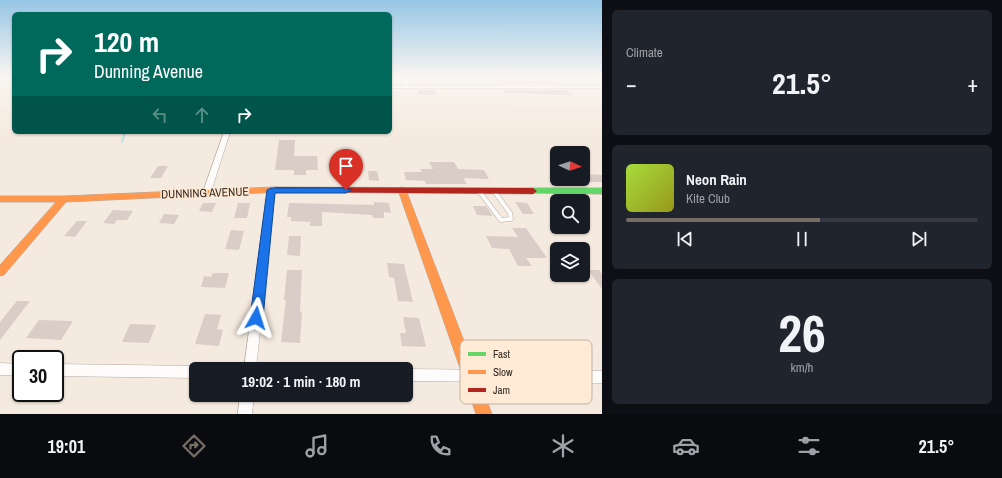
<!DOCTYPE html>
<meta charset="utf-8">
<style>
:root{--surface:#171b24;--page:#20242c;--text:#f1f3f6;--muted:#9ea1a6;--line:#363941;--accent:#766d65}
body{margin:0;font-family:"Archivo Narrow",sans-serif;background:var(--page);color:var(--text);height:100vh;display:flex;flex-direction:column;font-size:15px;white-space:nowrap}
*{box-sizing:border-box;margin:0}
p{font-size:13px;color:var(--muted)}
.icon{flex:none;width:22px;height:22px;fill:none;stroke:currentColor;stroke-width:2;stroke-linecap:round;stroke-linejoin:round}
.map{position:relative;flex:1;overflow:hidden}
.sheet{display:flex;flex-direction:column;gap:10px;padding:10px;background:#0d0f14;width:400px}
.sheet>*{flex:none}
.guide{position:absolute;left:12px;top:12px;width:380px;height:122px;border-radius:6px;box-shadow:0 1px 3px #0004;background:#00695c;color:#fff;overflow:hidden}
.needle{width:26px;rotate:94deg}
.tools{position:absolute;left:550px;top:146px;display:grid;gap:8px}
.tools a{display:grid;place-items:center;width:40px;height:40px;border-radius:6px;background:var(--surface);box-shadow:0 1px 3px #0004;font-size:20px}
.speed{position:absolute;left:12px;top:350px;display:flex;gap:8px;font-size:20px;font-weight:700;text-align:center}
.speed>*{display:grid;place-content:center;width:52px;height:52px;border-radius:50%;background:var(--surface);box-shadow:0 1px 3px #0004;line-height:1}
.speed .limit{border:2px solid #111;border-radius:6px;background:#fff;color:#111}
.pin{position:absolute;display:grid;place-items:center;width:34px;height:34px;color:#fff;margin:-41px -17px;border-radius:50% 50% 50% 0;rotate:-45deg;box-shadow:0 0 4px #0007}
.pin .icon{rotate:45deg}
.me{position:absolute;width:44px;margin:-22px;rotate:6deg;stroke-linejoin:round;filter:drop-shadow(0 0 3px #0008)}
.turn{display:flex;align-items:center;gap:14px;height:84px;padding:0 16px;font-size:18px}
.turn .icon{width:52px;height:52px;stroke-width:2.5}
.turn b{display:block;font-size:28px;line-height:34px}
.lanes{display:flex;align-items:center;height:38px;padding:0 16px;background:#0003;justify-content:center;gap:20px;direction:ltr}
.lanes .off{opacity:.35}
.big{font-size:30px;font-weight:700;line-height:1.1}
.sheet .tile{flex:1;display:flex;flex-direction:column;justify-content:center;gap:6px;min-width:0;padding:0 14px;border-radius:6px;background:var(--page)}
.sheet .dial{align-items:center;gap:0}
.dial b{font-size:52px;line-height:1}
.song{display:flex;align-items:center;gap:12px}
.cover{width:48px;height:48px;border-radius:6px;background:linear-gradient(135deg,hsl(80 70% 55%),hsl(60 70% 35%))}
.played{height:4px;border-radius:2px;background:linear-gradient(90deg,var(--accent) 55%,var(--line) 55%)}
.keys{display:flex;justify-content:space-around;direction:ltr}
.heat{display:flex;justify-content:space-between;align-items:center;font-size:22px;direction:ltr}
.trip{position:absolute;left:189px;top:362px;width:224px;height:40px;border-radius:6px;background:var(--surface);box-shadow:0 1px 3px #0004;font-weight:700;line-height:40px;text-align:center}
.menu{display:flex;height:64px;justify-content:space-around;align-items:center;background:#090b0e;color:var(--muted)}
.menu .icon{width:28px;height:28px}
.menu .current{color:var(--accent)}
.menu b{font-size:18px;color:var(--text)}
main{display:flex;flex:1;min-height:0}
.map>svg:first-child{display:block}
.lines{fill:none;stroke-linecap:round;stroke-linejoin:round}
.stream{stroke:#bce0e0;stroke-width:2}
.building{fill:#daccc6}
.lane-casing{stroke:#b3aaa2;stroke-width:5}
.street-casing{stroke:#b3aaa2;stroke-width:1}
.fast-casing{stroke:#b3aaa2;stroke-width:1}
.slow-casing{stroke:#b3aaa2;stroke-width:1}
.jam-casing{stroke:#b3aaa2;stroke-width:1}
.lane{stroke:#fefcfa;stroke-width:4}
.street{fill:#fefcfa;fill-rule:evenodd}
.fast{fill:#63d668;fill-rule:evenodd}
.slow{fill:#ff974d;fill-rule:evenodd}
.jam{fill:#b3261e;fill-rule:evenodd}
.route{fill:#1a73e8;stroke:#114b97}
.labels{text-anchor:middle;stroke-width:3;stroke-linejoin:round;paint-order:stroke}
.street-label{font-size:12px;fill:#322a23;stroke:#ffead5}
.key{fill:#ffead5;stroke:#c2b0a0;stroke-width:1}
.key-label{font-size:11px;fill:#322a23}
</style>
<main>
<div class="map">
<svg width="602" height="414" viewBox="0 0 602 414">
<rect width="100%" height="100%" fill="#f5eadf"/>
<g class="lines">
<!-- stream -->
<polyline class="stream" points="122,142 125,132"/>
</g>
<!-- building -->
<g class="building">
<polygon points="496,79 523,80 525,82 538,80 551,80 558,84 500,84"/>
<polygon points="417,90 434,90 437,95 419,94"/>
<polygon points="503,90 565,90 573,95 506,93"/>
<polygon points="279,140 295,140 294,156 317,156 318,170 306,170 306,175 294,175 294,170 275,170"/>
<polygon points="429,162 454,162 458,169 484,170 489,179 463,178 467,184 426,184 425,181 406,180 404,172 422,172 420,169 433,169"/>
<polygon points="158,166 168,166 161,178 150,178"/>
<polygon points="368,171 377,171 379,181 369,180"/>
<polygon points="584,174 602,175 602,182 591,182"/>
<polygon points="374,202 389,203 391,213 384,212 384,218 373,218 372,215 322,212 322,226 310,226 310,222 291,221 291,217 287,217 289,203 374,205"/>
<polygon points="515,202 527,203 534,214 523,214"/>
<polygon points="203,203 216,203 212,212 199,211"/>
<polygon points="238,203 250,203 247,218 234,218"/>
<polygon points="473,206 486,206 493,216 477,215"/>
<polygon points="113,210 133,211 127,220 117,220 114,224 103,223"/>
<polygon points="164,214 179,215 174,224 159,223"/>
<polygon points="77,221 87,221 75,237 64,236"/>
<polygon points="512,228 526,228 547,258 526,258 532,266 518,266 509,249 492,248 486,236 518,237"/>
<polygon points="231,230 244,231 239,250 225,249"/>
<polygon points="289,236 301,236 300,256 287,255"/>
<polygon points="387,263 404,264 413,302 398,301 394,278 389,277"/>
<polygon points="287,270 302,270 300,312 302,312 300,343 281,342 286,300 284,300"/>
<polygon points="588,270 599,270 602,274 602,289"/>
<polygon points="213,273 229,273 225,288 201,287 204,276 211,277"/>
<polygon points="17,301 30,301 0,340 0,322"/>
<polygon points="205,314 221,315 217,329 223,330 219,346 195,344"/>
<polygon points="403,317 419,318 426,347 402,346 400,333 406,333"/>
<polygon points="39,320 73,321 61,340 26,338"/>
<polygon points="130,324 156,325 149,343 122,342"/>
</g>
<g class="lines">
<!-- lane casing -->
<g class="lane-casing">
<polyline id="lane" points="479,191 501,220 511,219 510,213 494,191"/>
</g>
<!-- street casing -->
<g class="street-casing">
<g id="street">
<polygon points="400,77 405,77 410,86 602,86 602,88 390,88 390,86 406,86"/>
<polygon points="224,132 230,132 211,192 210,194 204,194 203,192"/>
<polygon points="268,188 271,188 275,190 256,369 244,369"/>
<polygon points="0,363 21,364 21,376 0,375"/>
<polygon points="55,364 196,366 201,369 196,369 196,378 55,376"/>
<polygon points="405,369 406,369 602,371 602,383 406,381"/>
<polygon points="240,395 254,395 252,414 238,414"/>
</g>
</g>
<!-- fast casing -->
<g class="fast-casing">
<polygon id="fast" points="533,188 602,188 602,194 530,193 529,191 530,189"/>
</g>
<!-- slow casing -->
<g class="slow-casing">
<g id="slow">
<polygon points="277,187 280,188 281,190 280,192 66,202 4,275 0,276 0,265 56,202 0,202 0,196 63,196"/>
<polygon points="402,187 406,190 492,414 476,414 398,190"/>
</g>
</g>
<!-- jam casing -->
<g class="jam-casing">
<polygon id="jam" points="277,187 533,188 537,191 533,194 274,192 273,190 274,188"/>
</g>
<!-- lane -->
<use href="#lane" class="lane"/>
<!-- street -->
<use href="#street" class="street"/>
<!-- fast -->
<use href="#fast" class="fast"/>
<!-- slow -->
<use href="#slow" class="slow"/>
<!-- jam -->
<use href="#jam" class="jam"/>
</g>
<!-- sky -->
<linearGradient id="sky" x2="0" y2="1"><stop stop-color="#96c6e5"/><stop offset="0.57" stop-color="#faf6f1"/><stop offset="1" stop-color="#faf6f1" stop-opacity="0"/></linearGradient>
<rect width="602" height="135" fill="url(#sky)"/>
<!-- route -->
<polygon class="route" points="271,188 346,188 351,190 346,193 275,193 263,318 261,322 256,323 252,322 250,318 267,190"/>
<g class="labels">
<!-- street labels -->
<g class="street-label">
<text transform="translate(205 193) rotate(-2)" y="4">DUNNING AVENUE</text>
</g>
</g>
<!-- legend -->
<rect x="460" y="340" width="132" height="64" rx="6" class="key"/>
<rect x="468" y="352" width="18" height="4" fill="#63d668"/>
<rect x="468" y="370" width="18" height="4" fill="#ff974d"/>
<rect x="468" y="388" width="18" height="4" fill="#b3261e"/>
<g class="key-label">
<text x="493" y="358">Fast</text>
<text x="493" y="376">Slow</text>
<text x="493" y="394">Jam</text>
</g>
</svg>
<div class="tools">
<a><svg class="needle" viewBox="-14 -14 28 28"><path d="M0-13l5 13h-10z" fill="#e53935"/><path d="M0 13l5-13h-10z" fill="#9ea1a6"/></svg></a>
<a><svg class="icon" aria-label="search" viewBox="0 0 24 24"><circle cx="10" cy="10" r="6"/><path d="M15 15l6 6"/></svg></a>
<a><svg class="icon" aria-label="layers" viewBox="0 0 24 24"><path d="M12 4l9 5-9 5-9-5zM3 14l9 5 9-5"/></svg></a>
</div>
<div class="speed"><div class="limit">30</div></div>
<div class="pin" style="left:346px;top:190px;background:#d93025"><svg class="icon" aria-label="arrive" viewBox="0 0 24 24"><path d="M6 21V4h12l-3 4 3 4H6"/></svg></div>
<svg class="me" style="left:256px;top:318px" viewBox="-20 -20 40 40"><path d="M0-17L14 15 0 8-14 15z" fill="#1a73e8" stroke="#fff" stroke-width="4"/></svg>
<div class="trip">19:02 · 1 min · 180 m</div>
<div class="guide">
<div class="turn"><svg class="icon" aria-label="right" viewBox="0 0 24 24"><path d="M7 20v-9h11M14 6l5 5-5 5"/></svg><div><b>120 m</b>Dunning Avenue</div></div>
<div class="lanes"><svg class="icon off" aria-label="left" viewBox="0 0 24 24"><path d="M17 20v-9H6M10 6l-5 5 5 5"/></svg><svg class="icon off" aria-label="ahead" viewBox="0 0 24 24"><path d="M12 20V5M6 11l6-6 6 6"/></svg><svg class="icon" aria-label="right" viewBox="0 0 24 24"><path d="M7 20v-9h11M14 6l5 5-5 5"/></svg></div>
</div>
</div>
<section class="sheet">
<div class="tile"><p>Climate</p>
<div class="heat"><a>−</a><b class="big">21.5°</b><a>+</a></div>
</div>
<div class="tile">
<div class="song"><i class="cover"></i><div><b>Neon Rain</b><p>Kite Club</p></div></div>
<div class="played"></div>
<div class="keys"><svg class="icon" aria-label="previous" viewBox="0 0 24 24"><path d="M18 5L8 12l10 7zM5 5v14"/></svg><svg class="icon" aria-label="pause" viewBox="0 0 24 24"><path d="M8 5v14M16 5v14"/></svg><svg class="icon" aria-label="next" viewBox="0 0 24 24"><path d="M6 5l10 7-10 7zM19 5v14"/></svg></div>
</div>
<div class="tile dial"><b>26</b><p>km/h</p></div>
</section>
</main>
<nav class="menu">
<b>19:01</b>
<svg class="icon current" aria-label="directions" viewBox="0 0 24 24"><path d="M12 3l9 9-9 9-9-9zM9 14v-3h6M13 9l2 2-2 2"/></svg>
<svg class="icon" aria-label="music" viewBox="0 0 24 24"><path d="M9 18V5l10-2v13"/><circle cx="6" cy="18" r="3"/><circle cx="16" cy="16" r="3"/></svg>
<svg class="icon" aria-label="phone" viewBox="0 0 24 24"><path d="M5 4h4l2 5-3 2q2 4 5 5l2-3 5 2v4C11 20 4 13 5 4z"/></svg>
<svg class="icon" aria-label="climate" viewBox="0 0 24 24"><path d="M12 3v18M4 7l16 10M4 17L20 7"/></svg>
<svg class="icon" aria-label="car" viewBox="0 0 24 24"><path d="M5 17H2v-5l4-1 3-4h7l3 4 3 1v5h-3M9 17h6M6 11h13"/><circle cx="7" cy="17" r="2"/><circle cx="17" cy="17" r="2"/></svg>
<svg class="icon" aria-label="filters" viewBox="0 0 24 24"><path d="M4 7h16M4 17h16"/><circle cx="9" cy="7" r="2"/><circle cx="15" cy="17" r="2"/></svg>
<b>21.5°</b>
</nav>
